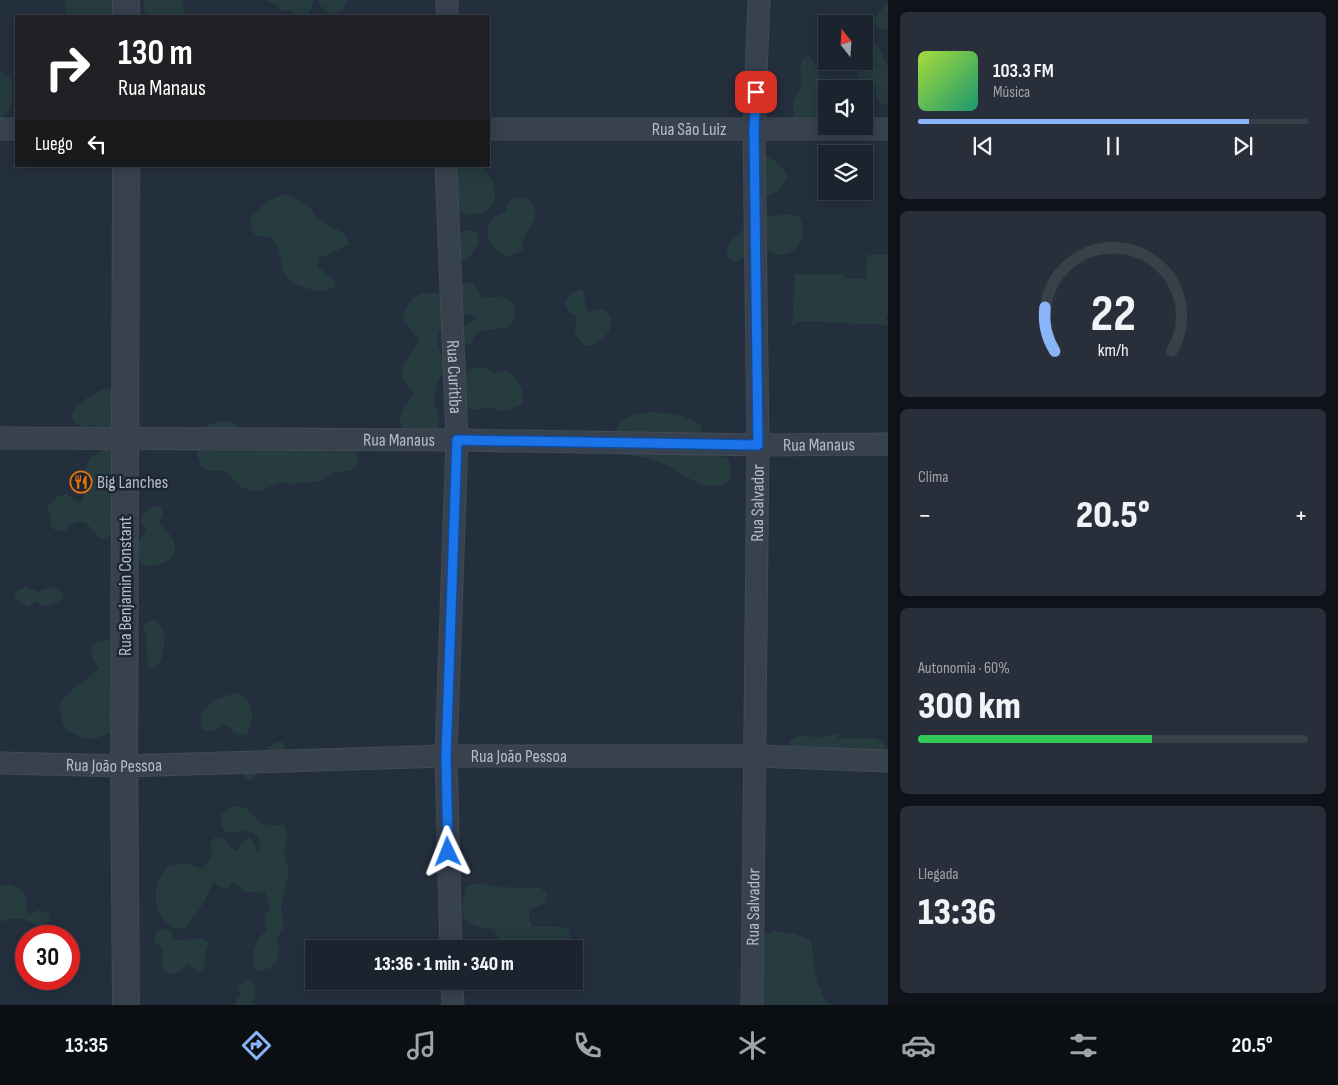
<!DOCTYPE html>
<html lang="es">
<meta charset="utf-8">
<style>
:root{--surface:#1b232e;--page:#282f3a;--text:#f1f3f6;--muted:#a0a4aa;--line:#39404a;--accent:#8ab4f8}
body{margin:0;font-family:"Sofia Sans Condensed",sans-serif;background:var(--page);color:var(--text);height:100vh;display:flex;flex-direction:column;font-size:19px;white-space:nowrap}
*{box-sizing:border-box;margin:0}
p{font-size:16px;color:var(--muted)}
.icon{flex:none;width:28px;height:28px;fill:none;stroke:currentColor;stroke-width:2;stroke-linecap:round;stroke-linejoin:round}
.map{position:relative;flex:1;overflow:hidden}
.sheet{display:flex;flex-direction:column;gap:12px;padding:12px;background:#0f1319;width:450px}
.sheet>*{flex:none}
.top-card{position:absolute;left:15px;top:15px;width:475px;height:152px;border-radius:0px;box-shadow:0 2px 12px #0003,0 0 0 1px var(--line);background:#202124;color:#fff;overflow:hidden}
.needle{width:32px;rotate:343deg}
.buttons{position:absolute;left:818px;top:15px;display:grid;gap:10px}
.buttons a{display:grid;place-items:center;width:55px;height:55px;border-radius:0px;background:var(--surface);box-shadow:0 2px 12px #0003,0 0 0 1px var(--line);font-size:25px}
.speed{position:absolute;left:15px;top:925px;display:flex;gap:10px;font-size:25px;font-weight:700;text-align:center}
.speed>*{display:grid;place-content:center;width:65px;height:65px;border-radius:50%;background:var(--surface);box-shadow:0 2px 12px #0003,0 0 0 1px var(--line);line-height:1}
.speed .limit{border:8px solid #d22;background:#fff;color:#111}
.pin{position:absolute;display:grid;place-items:center;width:42px;height:42px;color:#fff;margin:-21px;border-radius:10px;box-shadow:0 2px 8px #0006}
.me{position:absolute;width:55px;margin:-28px;rotate:358deg;stroke-linejoin:round;filter:drop-shadow(0 0 4px #0008)}
.turn{display:flex;align-items:center;gap:18px;height:105px;padding:0 20px;font-size:22px}
.turn .icon{width:65px;height:65px;stroke-width:2.5}
.turn b{display:block;font-size:35px;line-height:42px}
.then{display:flex;align-items:center;height:48px;padding:0 20px;background:#0003;gap:10px;font-size:19px}
.big{font-size:38px;font-weight:800;line-height:1.1}
.sheet .widget{flex:1;display:flex;flex-direction:column;justify-content:center;gap:8px;min-width:0;padding:0 18px;border-radius:8px;background:var(--page)}
.sheet .dial{align-items:center;gap:0}
.dial svg{height:130px;overflow:visible;fill:none;stroke:var(--line);stroke-width:7;stroke-linecap:round;text-anchor:middle}
.dial text{fill:var(--text);stroke:none}
.song{display:flex;align-items:center;gap:15px}
.cover{width:60px;height:60px;border-radius:8px;background:linear-gradient(135deg,hsl(80 70% 55%),hsl(160 70% 35%))}
.played{height:5px;border-radius:2px;background:linear-gradient(90deg,var(--accent) 85%,var(--line) 85%)}
.keys{display:flex;justify-content:space-around;direction:ltr}
.heat{display:flex;justify-content:space-between;align-items:center;font-size:28px;direction:ltr}
.charge{height:8px;border-radius:4px;background:linear-gradient(90deg,#34c759 60%,var(--line) 0)}
.trip{position:absolute;left:305px;top:940px;width:278px;height:50px;border-radius:0px;background:var(--surface);box-shadow:0 2px 12px #0003,0 0 0 1px var(--line);font-weight:800;line-height:50px;text-align:center}
.tab-bar{display:flex;height:80px;justify-content:space-around;align-items:center;background:#0b0e12;color:var(--muted)}
.tab-bar .icon{width:35px;height:35px}
.tab-bar .selected{color:var(--accent)}
.tab-bar b{font-size:22px;color:var(--text)}
main{display:flex;flex:1;min-height:0}
.map>svg:first-child{display:block}
.green{fill:#263c3f}
.lines{fill:none;stroke-linecap:round;stroke-linejoin:round}
.minor-casing{stroke:#414a57;stroke-width:23}
.tertiary-casing{stroke:#414a57;stroke-width:28}
.minor{stroke:#38414e;stroke-width:21}
.tertiary{stroke:#38414e;stroke-width:26}
.route-casing{stroke:#114b97;stroke-width:12}
.route{stroke:#1a73e8;stroke-width:9}
.labels{text-anchor:middle;stroke-width:5;stroke-linejoin:round;paint-order:stroke}
.street-label{font-size:18px;fill:#b4bcc9;stroke:#1d2633}
.poi-label{font-size:18px;fill:#b4bcc9;stroke:#1d2633;text-anchor:start}
</style>
<main>
<div class="map">
<svg width="888" height="1005" viewBox="0 0 888 1005">
<rect width="100%" height="100%" fill="#242f3e"/>
<!-- green -->
<g class="green">
<polygon points="66,0 113,0 111,16 68,16 65,7"/>
<polygon points="144,0 182,0 184,11 181,16 147,16 143,7"/>
<polygon points="264,0 313,0 313,6 307,16 299,16 291,11 282,11 275,4"/>
<path d="M 318,0 L 347,0 C 344,18 323,19 318,0 Z"/>
<path d="M 888,4 L 888,29 L 882,30 L 877,29 C 870,18 880,11 888,4 Z"/>
<path d="M 869,36 L 878,45 L 888,67 L 888,103 L 883,105 L 877,99 L 875,83 C 848,84 863,75 859,61 L 864,61 L 864,37 Z"/>
<path d="M 809,56 L 814,61 L 821,82 L 825,85 L 839,85 L 840,89 L 826,89 C 826,104 828,113 816,123 L 796,121 C 794,113 791,106 795,98 C 797,94 800,92 801,88 C 804,77 794,61 809,56 Z"/>
<path d="M 0,71 L 11,79 C 14,93 13,111 0,119 Z"/>
<path d="M 768,157 C 778,163 784,166 787,177 L 777,192 L 764,197 L 763,158 Z"/>
<path d="M 457,166 L 481,166 C 485,171 491,177 493,183 C 502,210 480,219 458,212 L 455,173 Z"/>
<path d="M 287,194 L 310,208 L 316,217 L 347,236 L 349,245 C 339,247 341,249 334,252 C 329,255 323,255 318,258 L 318,267 L 332,278 L 336,286 C 327,292 320,293 309,289 C 274,279 287,265 273,238 L 255,235 L 251,228 L 250,219 C 261,206 270,198 287,194 Z"/>
<path d="M 516,198 L 525,198 C 551,217 521,225 523,250 L 508,257 C 484,248 478,222 505,212 L 508,202 Z"/>
<path d="M 784,214 L 798,216 C 810,230 800,255 780,255 C 776,256 773,252 769,252 C 761,257 752,253 745,256 C 740,258 740,261 734,262 L 728,257 C 724,245 731,240 739,234 C 750,225 753,207 772,217 Z"/>
<path d="M 469,230 L 477,233 L 479,242 L 470,256 L 462,261 L 455,257 C 455,243 453,235 469,230 Z"/>
<polygon points="888,254 888,316 886,319 888,325 799,321 792,326 795,274 844,274 844,278 866,279 867,255"/>
<path d="M 469,282 L 473,283 L 483,297 C 490,298 497,295 503,297 C 518,301 520,321 506,327 C 497,330 487,328 478,332 L 475,335 L 472,343 L 468,344 L 464,342 L 461,334 L 464,325 L 476,319 L 475,315 L 462,315 L 460,285 Z"/>
<path d="M 577,290 L 582,290 C 587,298 584,305 588,312 L 601,309 C 623,319 606,344 586,346 C 565,329 580,331 576,316 L 569,312 L 565,304 L 569,295 Z"/>
<path d="M 424,293 L 438,293 L 444,300 L 445,326 L 439,333 L 437,342 L 445,367 C 442,376 435,385 434,394 C 432,410 447,414 435,433 L 406,436 L 399,420 L 404,407 L 415,393 C 412,389 407,385 404,381 C 397,367 413,352 420,341 L 403,320 C 406,306 410,299 424,293 Z"/>
<path d="M 480,366 L 495,373 C 498,372 501,371 503,371 C 515,371 524,388 523,399 C 523,402 521,404 520,406 L 503,411 L 485,407 L 477,410 L 468,409 L 465,401 L 464,376 L 471,370 Z"/>
<path d="M 110,388 L 114,390 L 117,426 L 100,429 L 92,425 L 83,427 C 53,416 94,390 110,388 Z"/>
<path d="M 655,412 L 683,416 L 700,424 L 703,433 L 700,441 L 709,454 L 727,458 C 733,467 733,473 728,483 C 702,495 678,468 654,460 C 641,455 631,459 617,451 C 616,445 614,437 615,432 C 619,415 641,413 655,412 Z"/>
<path d="M 232,422 L 239,427 L 243,435 L 321,445 L 327,452 C 337,451 344,448 354,449 L 358,457 L 358,466 L 351,471 L 334,472 L 319,481 L 292,484 L 284,482 L 258,491 L 249,490 L 241,487 L 229,475 L 221,470 L 212,471 L 203,468 C 194,453 190,431 211,424 C 217,421 225,422 232,422 Z"/>
<path d="M 113,448 L 113,532 L 107,538 L 103,539 C 91,535 90,517 75,523 C 70,525 67,530 62,532 L 53,529 L 50,521 L 52,516 L 47,511 C 50,500 56,497 66,493 L 76,502 L 81,503 C 85,497 84,491 84,484 C 84,462 91,451 113,448 Z"/>
<path d="M 161,506 L 163,514 L 159,523 C 163,527 167,531 170,535 C 186,557 162,567 143,566 C 133,552 138,543 146,529 L 141,521 L 144,512 L 152,507 Z"/>
<path d="M 25,587 L 39,592 C 48,585 56,588 64,594 C 59,605 44,611 36,601 L 29,607 L 19,602 L 14,597 L 17,591 Z"/>
<path d="M 154,620 C 169,625 167,666 151,669 L 148,666 L 146,635 L 143,627 L 145,623 Z"/>
<path d="M 111,640 L 115,640 L 112,731 C 93,743 84,739 66,730 C 53,703 63,697 83,682 C 89,678 93,673 99,669 C 88,653 86,641 111,640 Z"/>
<path d="M 237,693 C 255,700 256,721 246,735 C 237,737 233,732 228,726 L 222,726 C 216,731 208,733 202,728 C 195,707 220,696 237,693 Z"/>
<path d="M 839,734 L 837,738 L 873,738 L 882,741 L 887,751 L 788,755 C 788,731 801,737 819,737 C 825,736 832,735 839,734 Z"/>
<path d="M 279,742 L 284,743 L 285,752 L 258,771 C 256,777 254,778 249,780 L 245,777 L 244,773 C 248,769 253,766 257,762 C 265,752 266,746 279,742 Z"/>
<path d="M 237,806 C 255,808 251,819 264,824 C 271,826 276,823 285,827 L 287,836 L 284,853 L 289,870 L 281,905 L 284,927 C 280,932 277,936 277,942 C 277,946 280,949 279,953 C 277,966 267,971 256,971 C 250,956 254,941 266,931 L 265,916 L 270,907 L 268,899 L 264,891 L 246,893 L 233,882 L 228,889 L 219,886 L 213,881 C 208,899 197,914 184,928 L 175,928 C 170,925 164,921 160,915 C 151,901 157,879 167,867 L 185,863 L 203,869 L 213,854 L 210,845 L 215,837 L 225,839 L 229,847 L 237,851 L 242,843 L 250,837 L 258,852 L 261,844 L 258,837 L 252,831 L 225,832 L 221,824 L 221,815 L 228,809 Z"/>
<path d="M 484,883 L 493,887 L 541,888 L 547,894 L 545,903 L 530,909 L 529,917 L 532,926 L 558,927 L 570,930 L 571,939 L 568,947 C 557,947 546,946 535,947 C 523,947 509,953 499,945 L 498,937 L 494,929 C 460,925 458,919 466,887 L 475,884 Z"/>
<path d="M 8,884 C 25,888 27,895 26,911 L 31,914 L 39,910 L 48,913 L 50,922 C 34,930 35,921 20,919 C 14,918 6,920 0,922 L 0,886 Z"/>
<path d="M 166,928 L 171,930 L 174,939 L 187,941 L 200,938 L 208,941 L 209,945 C 203,953 207,962 202,970 L 198,972 L 196,968 L 191,967 L 188,963 C 184,970 172,979 165,970 C 160,964 162,957 163,950 L 154,940 L 157,931 Z"/>
<path d="M 775,931 L 794,934 L 811,940 C 814,966 814,983 829,1005 L 752,1005 L 740,968 L 748,950 L 759,937 Z"/>
<path d="M 248,978 C 259,986 255,994 252,1005 L 235,1005 L 236,1000 L 241,995 L 238,990 L 238,986 Z"/>
</g>
<g class="lines">
<!-- minor casing -->
<g class="minor-casing">
<g id="minor">
<polyline points="447,16 447,0"/>
<polyline points="0,129 16,129"/>
<path id="s1" d="M 489,129 L 888,129"/>
<path id="s2" d="M 446,166 L 457,440 L 446,756 L 451,949"/>
<path id="s3" d="M 0,438 L 457,440 L 758,445 L 888,444"/>
<path id="s4" d="M 0,763 L 124,766 L 446,756 L 755,756 L 888,761"/>
<polyline points="452,981 453,1005"/>
<path id="s5" d="M 752,1005 L 758,445 L 754,129 L 759,0"/>
</g>
</g>
<!-- tertiary casing -->
<g class="tertiary-casing">
<g id="tertiary">
<polyline points="126,16 126,0"/>
<polyline points="126,166 124,766 126,1005"/>
</g>
</g>
<!-- minor -->
<use href="#minor" class="minor"/>
<!-- tertiary -->
<use href="#tertiary" class="tertiary"/>
</g>
<g class="lines">
<!-- route casing -->
<g class="route-casing">
<polyline id="route" points="448,852 446,756 457,440 758,445 754,129 756,92"/>
</g>
<!-- route -->
<use href="#route" class="route"/>
</g>
<!-- icons -->
<defs>
<g id="restaurant-ring" transform="scale(1.125)"><circle r="9.5" fill="#1d2633" stroke="#e8710a" stroke-width="1.5"/><path d="M-5-6h1v4h1v-4h1v4h1v-4h1v5L-1.5 .5V6h-2V.5L-5-1ZM5-6V6H3V1.5H1.5Q1.5-4 5-6Z" fill="#e8710a"/></g>
</defs>
<g fill-rule="evenodd">
<use href="#restaurant-ring" x="81" y="482"/>
</g>
<g class="labels">
<!-- street labels -->
<g class="street-label">
<text dy="6" stroke="none"><textPath href="#s1" startOffset="200">Rua São Luiz</textPath></text>
<text dy="6" stroke="none"><textPath href="#s2" startOffset="211">Rua Curitiba</textPath></text>
<text dy="6" stroke="none"><textPath href="#s3" startOffset="399">Rua Manaus</textPath></text>
<text dy="6" stroke="none"><textPath href="#s3" startOffset="819">Rua Manaus</textPath></text>
<text dy="6" stroke="none"><textPath href="#s5" startOffset="502">Rua Salvador</textPath></text>
<text transform="translate(125 586) rotate(-90)" y="6">Rua Benjamin Constant</text>
<text dy="6" stroke="none"><textPath href="#s4" startOffset="519">Rua João Pessoa</textPath></text>
<text dy="6" stroke="none"><textPath href="#s4" startOffset="114">Rua João Pessoa</textPath></text>
<text dy="6" stroke="none"><textPath href="#s5" startOffset="98">Rua Salvador</textPath></text>
</g>
<!-- poi labels -->
<g class="poi-label">
<text x="97" y="488">Big Lanches</text>
</g>
</g>
</svg>
<div class="buttons">
<a><svg class="needle" viewBox="-14 -14 28 28"><path d="M0-13l5 13h-10z" fill="#e53935"/><path d="M0 13l5-13h-10z" fill="#a0a4aa"/></svg></a>
<a><svg class="icon" aria-label="sound" viewBox="0 0 24 24"><path d="M4 9h4l5-4v14l-5-4H4zM17 9q2 3 0 6"/></svg></a>
<a><svg class="icon" aria-label="layers" viewBox="0 0 24 24"><path d="M12 4l9 5-9 5-9-5zM3 14l9 5 9-5"/></svg></a>
</div>
<div class="speed"><div class="limit">30</div></div>
<div class="pin" style="left:756px;top:92px;background:#d93025"><svg class="icon" aria-label="arrive" viewBox="0 0 24 24"><path d="M6 21V4h12l-3 4 3 4H6"/></svg></div>
<svg class="me" style="left:448px;top:852px" viewBox="-20 -20 40 40"><path d="M0-17L14 15 0 8-14 15z" fill="#1a73e8" stroke="#fff" stroke-width="4"/></svg>
<div class="trip">13:36 · 1 min · 340 m</div>
<div class="top-card">
<div class="turn"><svg class="icon" aria-label="right" viewBox="0 0 24 24"><path d="M7 20v-9h11M14 6l5 5-5 5"/></svg><div><b>130 m</b>Rua Manaus</div></div>
<div class="then">Luego<svg class="icon" aria-label="left" viewBox="0 0 24 24"><path d="M17 20v-9H6M10 6l-5 5 5 5"/></svg></div>
</div>
</div>
<section class="sheet">
<div class="widget">
<div class="song"><i class="cover"></i><div><b>103.3 FM</b><p>Música</p></div></div>
<div class="played"></div>
<div class="keys"><svg class="icon" aria-label="previous" viewBox="0 0 24 24"><path d="M18 5L8 12l10 7zM5 5v14"/></svg><svg class="icon" aria-label="pause" viewBox="0 0 24 24"><path d="M8 5v14M16 5v14"/></svg><svg class="icon" aria-label="next" viewBox="0 0 24 24"><path d="M6 5l10 7-10 7zM19 5v14"/></svg></div>
</div>
<div class="widget dial"><svg viewBox="0 0 100 80">
<path d="M14 69A42 42 0 1 1 86 69"/>
<path d="M14 69A42 42 0 0 1 8 42" stroke="#8ab4f8"/>
<text x="50" y="56" font-size="32" font-weight="700">22</text>
<text x="50" y="72" font-size="11">km/h</text>
</svg></div>
<div class="widget"><p>Clima</p>
<div class="heat"><a>−</a><b class="big">20.5°</b><a>+</a></div>
</div>
<div class="widget"><p>Autonomía · 60%</p><b class="big">300 km</b><div class="charge"></div></div>
<div class="widget"><p>Llegada</p><b class="big">13:36</b></div>
</section>
</main>
<nav class="tab-bar">
<b>13:35</b>
<svg class="icon selected" aria-label="directions" viewBox="0 0 24 24"><path d="M12 3l9 9-9 9-9-9zM9 14v-3h6M13 9l2 2-2 2"/></svg>
<svg class="icon" aria-label="music" viewBox="0 0 24 24"><path d="M9 18V5l10-2v13"/><circle cx="6" cy="18" r="3"/><circle cx="16" cy="16" r="3"/></svg>
<svg class="icon" aria-label="phone" viewBox="0 0 24 24"><path d="M5 4h4l2 5-3 2q2 4 5 5l2-3 5 2v4C11 20 4 13 5 4z"/></svg>
<svg class="icon" aria-label="climate" viewBox="0 0 24 24"><path d="M12 3v18M4 7l16 10M4 17L20 7"/></svg>
<svg class="icon" aria-label="car" viewBox="0 0 24 24"><path d="M5 17H2v-5l4-1 3-4h7l3 4 3 1v5h-3M9 17h6M6 11h13"/><circle cx="7" cy="17" r="2"/><circle cx="17" cy="17" r="2"/></svg>
<svg class="icon" aria-label="filters" viewBox="0 0 24 24"><path d="M4 7h16M4 17h16"/><circle cx="9" cy="7" r="2"/><circle cx="15" cy="17" r="2"/></svg>
<b>20.5°</b>
</nav>
